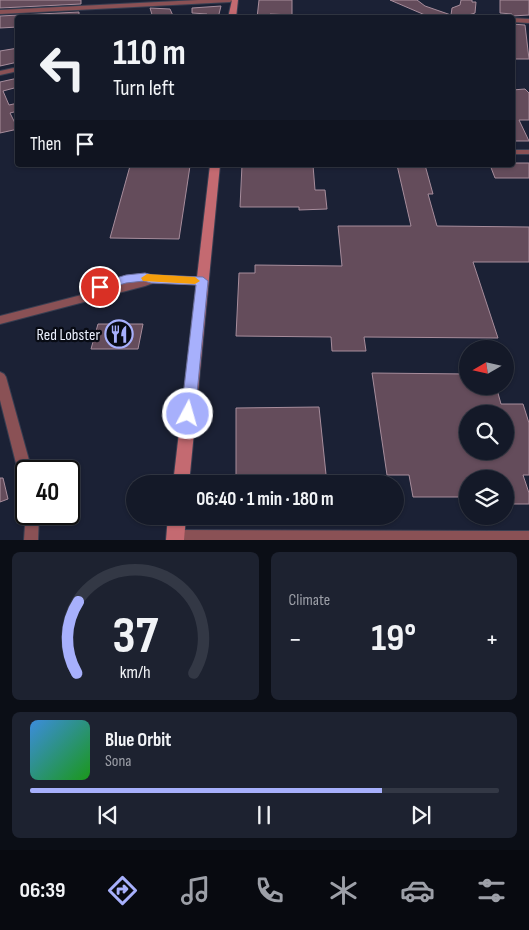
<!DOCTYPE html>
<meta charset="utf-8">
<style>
:root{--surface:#141928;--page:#1d2230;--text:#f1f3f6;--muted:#9da0a8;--line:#333845;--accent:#a7b0fc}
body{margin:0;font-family:"Sofia Sans Condensed",sans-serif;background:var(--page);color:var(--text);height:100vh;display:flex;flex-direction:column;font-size:19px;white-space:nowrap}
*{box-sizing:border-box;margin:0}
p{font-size:16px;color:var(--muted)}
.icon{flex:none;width:28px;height:28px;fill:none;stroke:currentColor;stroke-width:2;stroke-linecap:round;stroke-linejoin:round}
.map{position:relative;height:540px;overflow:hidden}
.drawer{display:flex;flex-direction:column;gap:12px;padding:12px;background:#0b0e16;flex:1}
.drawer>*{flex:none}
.banner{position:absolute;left:15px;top:15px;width:500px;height:152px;border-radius:5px;box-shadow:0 1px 4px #0004,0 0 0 1px var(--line);background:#141928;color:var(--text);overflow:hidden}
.needle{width:32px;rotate:261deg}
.buttons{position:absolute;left:459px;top:340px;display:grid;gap:10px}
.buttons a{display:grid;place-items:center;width:55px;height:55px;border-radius:50%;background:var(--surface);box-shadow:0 1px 4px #0004,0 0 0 1px var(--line);font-size:25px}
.speed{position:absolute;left:15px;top:460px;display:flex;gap:10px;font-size:25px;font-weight:700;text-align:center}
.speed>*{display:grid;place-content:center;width:65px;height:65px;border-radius:50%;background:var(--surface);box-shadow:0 1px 4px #0004,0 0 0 1px var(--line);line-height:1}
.speed .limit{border:2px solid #111;border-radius:8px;background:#fff;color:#111}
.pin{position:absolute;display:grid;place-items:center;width:42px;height:42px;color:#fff;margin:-21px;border:2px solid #fff;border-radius:50%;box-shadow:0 1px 5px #0007}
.me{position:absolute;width:55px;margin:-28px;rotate:6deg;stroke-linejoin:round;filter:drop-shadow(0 0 4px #0008)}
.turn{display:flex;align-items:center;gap:18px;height:105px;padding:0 15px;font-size:22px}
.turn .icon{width:65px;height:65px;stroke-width:2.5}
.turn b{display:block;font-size:35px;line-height:42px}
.then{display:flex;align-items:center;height:48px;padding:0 15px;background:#0003;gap:10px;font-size:19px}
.big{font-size:38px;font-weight:700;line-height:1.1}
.drawer .card{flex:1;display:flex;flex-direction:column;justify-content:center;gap:8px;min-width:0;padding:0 18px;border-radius:8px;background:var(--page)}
.drawer .dial{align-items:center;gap:0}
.dial svg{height:130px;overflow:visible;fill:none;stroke:var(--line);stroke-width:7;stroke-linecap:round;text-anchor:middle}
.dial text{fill:var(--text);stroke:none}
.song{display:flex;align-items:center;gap:15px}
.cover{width:60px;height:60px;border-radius:8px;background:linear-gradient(135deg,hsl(210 70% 55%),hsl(120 70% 35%))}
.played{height:5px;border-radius:2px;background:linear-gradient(90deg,var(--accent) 75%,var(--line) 75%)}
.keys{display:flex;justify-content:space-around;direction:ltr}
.heat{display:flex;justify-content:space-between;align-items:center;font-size:28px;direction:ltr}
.drawer .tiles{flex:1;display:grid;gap:12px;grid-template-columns:1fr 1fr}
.card:last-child{grid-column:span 2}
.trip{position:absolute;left:126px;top:475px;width:278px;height:50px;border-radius:25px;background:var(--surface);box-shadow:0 1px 4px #0004,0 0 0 1px var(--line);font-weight:700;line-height:50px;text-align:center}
.tabs{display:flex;height:80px;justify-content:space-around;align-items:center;background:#080a10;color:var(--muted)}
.tabs .icon{width:35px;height:35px}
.tabs .active{color:var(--accent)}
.tabs b{font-size:22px;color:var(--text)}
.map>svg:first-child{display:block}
.building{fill:#644c5b;stroke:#a78d9c;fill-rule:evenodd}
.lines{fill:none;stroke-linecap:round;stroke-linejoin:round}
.street-casing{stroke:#383e51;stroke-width:2}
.secondary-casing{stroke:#383e51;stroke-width:2}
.street{fill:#8a5155;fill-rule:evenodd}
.secondary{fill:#c46a71;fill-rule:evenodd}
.route{fill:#a7b0fc;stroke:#6d72a4}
.slow{fill:#f59e0b}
.labels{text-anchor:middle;stroke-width:4.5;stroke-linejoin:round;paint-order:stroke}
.poi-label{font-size:16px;fill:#ebf0fd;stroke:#080b14;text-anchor:end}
</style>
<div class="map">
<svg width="529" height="540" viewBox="0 0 529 540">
<rect width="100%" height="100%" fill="#1b2135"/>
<!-- building -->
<g class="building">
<polygon points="0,0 81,0 81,4 0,8"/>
<polygon points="259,0 292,0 292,15 270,14 270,18 257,18"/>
<polygon points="390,0 417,0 425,6 451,15 452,8 460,5 461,0 472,0 472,2 476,2 475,13 459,18 432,18"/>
<polygon points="500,0 529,0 529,15 512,16 512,14 500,13"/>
<polygon points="221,6 218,18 206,18 207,14 192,13 192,8"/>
<polygon points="150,8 170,9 174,18 153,18"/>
<polygon points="79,12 79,18 18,18 18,27 0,28 0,16"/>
<polygon points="512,24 525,25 529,59 512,59"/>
<polygon points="18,48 18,62 0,66 0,51"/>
<polygon points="18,78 18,87 3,91 9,105 18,103 18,111 10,113 18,129 0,133 0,82"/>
<polygon points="525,89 529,93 529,120 519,120 529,141 512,141 512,90"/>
<polygon points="512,163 529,163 529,178 495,178 490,165 512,165"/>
<polygon points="242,165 313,165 315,190 325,190 327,209 299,210 299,207 240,207"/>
<polygon points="397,165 425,165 433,194 428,194 437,226 529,227 529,262 473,262 498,338 364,337 366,351 332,351 331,337 236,336 239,273 255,273 255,265 342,266 338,226 411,226"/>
<polygon points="130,166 190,166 179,239 110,238"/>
<polygon points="98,324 143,324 138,349 91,349"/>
<path d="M 372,373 L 468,374 L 468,386 L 496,386 L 501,404 L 523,404 L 529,423 L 529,475 L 523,475 L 529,493 L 529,504 L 505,504 L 505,479 L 468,479 L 468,492 L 464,492 L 465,497 L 413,497 L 409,475 L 387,475 ZM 468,414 L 505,414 L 505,451 L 468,451 Z"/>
<polygon points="319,407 327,484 236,484 236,408"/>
<polygon points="0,478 3,478 8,499 0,502"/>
</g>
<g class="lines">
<!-- street casing -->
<g class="street-casing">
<g id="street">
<polygon points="198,0 233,0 230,2 0,14 0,10"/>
<polygon points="512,18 529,19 529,23 512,22"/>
<polygon points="18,67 18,71 0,75 0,71"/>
<rect x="512" y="150" width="17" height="4"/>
<polygon points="139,274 203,278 208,281 203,284 153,283 145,286 0,324 0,316 101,290 96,287 97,285 126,276"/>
<polygon points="0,372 4,374 6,377 32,471 26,471 26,481 21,479 19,475 0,400"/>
<polygon points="26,511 26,514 39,514 38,540 24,540"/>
<polygon points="175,530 529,531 529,540 169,540 168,537 170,532"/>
</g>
</g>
<!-- secondary casing -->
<g class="secondary-casing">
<g id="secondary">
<polygon points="232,0 238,0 236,18 228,18"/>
<polygon points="210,165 220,165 189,484 173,484"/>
<polygon points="168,516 186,516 184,540 166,540"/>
</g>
</g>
<!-- street -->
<use href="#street" class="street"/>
<!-- secondary -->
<use href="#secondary" class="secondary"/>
</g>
<!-- route -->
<polygon class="route" points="145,273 152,275 203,277 208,281 195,414 193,419 188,420 183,419 181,414 196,285 151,283 144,281 126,283 100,291 94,287 96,284 126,275"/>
<!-- slow -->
<polygon class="slow" points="147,274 195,277 200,281 195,284 143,281 141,278"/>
<!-- icons -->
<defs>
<g id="restaurant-ring" transform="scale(1.4375)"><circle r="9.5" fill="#080b14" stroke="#a7b0fc" stroke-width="1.5"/><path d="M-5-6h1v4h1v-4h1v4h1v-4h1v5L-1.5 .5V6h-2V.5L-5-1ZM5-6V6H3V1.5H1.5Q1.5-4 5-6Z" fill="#a7b0fc"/></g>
</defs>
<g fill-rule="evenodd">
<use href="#restaurant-ring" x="119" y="334"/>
</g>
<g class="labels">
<!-- poi labels -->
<g class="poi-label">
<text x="100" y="340">Red Lobster</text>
</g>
</g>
</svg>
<div class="buttons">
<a><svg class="needle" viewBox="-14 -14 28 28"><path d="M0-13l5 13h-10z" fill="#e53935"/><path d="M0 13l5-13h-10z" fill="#9da0a8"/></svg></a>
<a><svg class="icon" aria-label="search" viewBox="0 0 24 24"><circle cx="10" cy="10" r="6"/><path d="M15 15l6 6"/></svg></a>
<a><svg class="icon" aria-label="layers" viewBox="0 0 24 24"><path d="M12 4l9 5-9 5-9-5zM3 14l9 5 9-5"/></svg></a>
</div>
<div class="speed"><div class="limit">40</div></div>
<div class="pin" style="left:100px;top:287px;background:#d93025"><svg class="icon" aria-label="arrive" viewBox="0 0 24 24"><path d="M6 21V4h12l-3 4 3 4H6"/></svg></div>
<svg class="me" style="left:188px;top:414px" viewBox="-20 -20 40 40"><circle r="17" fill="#a7b0fc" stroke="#fff" stroke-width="3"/><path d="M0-11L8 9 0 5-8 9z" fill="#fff"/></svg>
<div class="trip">06:40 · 1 min · 180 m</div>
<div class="banner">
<div class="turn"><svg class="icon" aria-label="left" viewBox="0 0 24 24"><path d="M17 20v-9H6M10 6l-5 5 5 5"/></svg><div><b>110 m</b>Turn left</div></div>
<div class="then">Then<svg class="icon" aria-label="arrive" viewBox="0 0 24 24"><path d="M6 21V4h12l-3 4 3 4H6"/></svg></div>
</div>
</div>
<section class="drawer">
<div class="tiles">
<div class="card dial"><svg viewBox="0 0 100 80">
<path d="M14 69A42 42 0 1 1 86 69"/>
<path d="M14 69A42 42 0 0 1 15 25" stroke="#a7b0fc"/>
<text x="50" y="56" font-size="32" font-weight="700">37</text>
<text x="50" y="72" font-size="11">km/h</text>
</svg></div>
<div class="card"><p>Climate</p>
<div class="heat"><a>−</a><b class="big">19°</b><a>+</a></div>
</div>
<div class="card">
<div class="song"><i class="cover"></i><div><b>Blue Orbit</b><p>Sona</p></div></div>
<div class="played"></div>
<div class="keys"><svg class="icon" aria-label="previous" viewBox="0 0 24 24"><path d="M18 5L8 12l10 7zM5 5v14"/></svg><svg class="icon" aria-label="pause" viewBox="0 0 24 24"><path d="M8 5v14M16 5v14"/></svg><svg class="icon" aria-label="next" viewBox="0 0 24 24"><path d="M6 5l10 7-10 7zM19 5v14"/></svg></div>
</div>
</div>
</section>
<nav class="tabs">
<b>06:39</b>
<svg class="icon active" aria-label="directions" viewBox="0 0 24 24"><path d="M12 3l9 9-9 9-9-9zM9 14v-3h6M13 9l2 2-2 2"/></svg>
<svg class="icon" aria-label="music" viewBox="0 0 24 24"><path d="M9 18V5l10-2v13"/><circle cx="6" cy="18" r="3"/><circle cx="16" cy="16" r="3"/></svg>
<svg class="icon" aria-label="phone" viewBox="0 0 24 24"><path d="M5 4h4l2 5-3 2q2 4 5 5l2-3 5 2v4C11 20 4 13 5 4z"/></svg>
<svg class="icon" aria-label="climate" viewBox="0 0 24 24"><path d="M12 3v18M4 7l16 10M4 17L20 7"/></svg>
<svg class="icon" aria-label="car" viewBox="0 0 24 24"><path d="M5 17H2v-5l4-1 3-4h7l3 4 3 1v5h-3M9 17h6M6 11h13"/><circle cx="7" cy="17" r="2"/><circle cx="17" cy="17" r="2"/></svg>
<svg class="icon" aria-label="filters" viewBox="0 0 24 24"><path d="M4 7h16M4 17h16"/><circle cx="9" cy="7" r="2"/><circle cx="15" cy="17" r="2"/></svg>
</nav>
